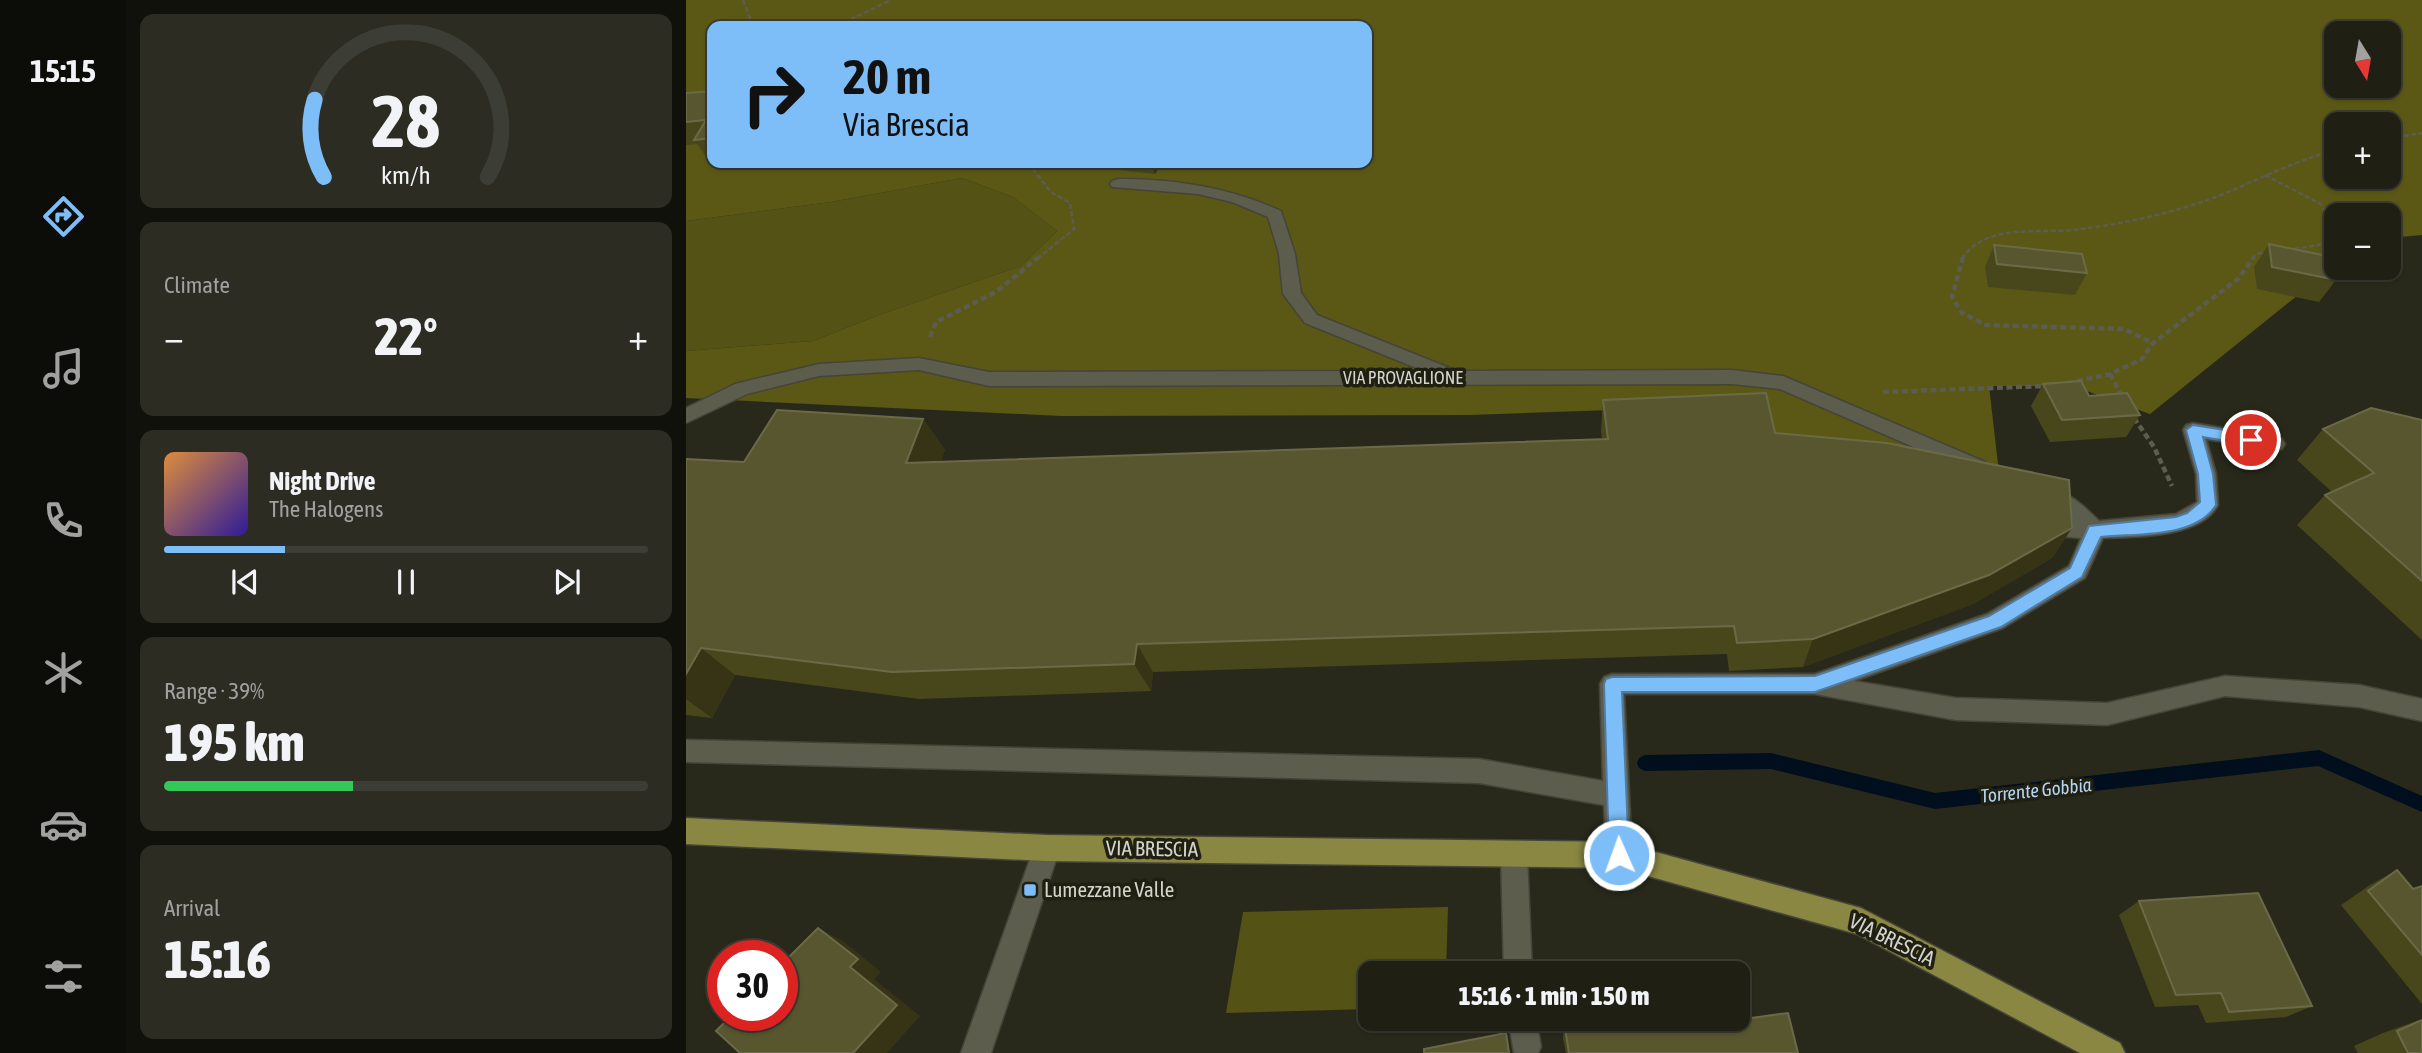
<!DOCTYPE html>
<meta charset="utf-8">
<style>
:root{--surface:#1f1f14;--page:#2c2c22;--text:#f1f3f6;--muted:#a1a2a0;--line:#3c3d34;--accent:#7dbef9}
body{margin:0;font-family:"Asap Condensed",sans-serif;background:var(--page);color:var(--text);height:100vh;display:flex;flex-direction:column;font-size:26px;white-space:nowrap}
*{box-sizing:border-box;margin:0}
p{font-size:23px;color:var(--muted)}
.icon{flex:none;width:38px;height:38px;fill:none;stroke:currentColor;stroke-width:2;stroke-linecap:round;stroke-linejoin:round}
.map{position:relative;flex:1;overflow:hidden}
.drawer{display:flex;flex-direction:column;gap:14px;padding:14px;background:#11110b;width:560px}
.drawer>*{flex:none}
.banner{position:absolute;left:21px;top:21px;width:665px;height:147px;border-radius:14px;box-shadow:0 2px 5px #0004,0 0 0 2px var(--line);background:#7dbef9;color:#111;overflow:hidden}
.needle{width:46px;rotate:169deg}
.tools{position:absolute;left:1638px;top:21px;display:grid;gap:14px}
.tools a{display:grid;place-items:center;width:77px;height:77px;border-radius:14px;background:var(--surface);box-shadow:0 2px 5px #0004,0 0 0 2px var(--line);font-size:35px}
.speed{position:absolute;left:21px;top:940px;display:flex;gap:14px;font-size:35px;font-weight:700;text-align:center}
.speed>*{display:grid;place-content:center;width:91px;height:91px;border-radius:50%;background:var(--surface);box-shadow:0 2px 5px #0004,0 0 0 2px var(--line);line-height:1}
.speed .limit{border:10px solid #d22;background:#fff;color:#111}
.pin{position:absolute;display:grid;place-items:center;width:60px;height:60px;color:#fff;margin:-30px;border:4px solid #fff;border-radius:50%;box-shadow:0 2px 7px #0007}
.me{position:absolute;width:77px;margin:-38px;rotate:358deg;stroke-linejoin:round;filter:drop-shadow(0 0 5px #0008)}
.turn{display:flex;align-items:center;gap:24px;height:147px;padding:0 21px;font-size:32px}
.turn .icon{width:91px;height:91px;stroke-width:2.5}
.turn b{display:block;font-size:49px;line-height:60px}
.big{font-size:52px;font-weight:800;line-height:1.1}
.drawer .tile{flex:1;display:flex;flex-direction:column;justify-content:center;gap:10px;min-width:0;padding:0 24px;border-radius:14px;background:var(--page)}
.drawer .dial{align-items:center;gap:0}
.dial svg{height:182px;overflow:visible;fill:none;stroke:var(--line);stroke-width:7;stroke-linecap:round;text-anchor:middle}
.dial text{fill:var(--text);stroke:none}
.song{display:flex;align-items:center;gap:21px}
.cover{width:84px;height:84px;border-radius:10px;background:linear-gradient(135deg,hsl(30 70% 55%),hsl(250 70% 35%))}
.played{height:7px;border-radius:4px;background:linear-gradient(90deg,var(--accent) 25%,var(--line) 25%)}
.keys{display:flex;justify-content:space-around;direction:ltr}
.heat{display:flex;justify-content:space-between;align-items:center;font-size:38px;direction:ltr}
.charge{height:10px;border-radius:5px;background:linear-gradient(90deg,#34c759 39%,var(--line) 0)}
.trip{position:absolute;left:672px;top:961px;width:392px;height:70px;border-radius:14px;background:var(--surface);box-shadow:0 2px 5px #0004,0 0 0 2px var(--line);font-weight:800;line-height:70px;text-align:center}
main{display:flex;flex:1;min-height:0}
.dock{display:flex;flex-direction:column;width:126px;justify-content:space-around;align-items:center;background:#0c0c08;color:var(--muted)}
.dock .icon{width:49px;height:49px}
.dock .on{color:var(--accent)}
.dock b{font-size:32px;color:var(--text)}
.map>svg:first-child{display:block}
.green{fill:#545214}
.forest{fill:#5b5816;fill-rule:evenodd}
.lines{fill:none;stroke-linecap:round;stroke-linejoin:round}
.stream{fill:#000e1e;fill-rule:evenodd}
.minor-casing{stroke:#444439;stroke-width:3}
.major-casing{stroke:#444439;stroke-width:3}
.path-far1{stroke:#5c5c50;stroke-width:2.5;stroke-dasharray:5 2.5;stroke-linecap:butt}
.path{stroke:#5c5c50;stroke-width:4.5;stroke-dasharray:6 3.5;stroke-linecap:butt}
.minor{fill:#5d5d4e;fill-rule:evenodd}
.major{fill:#898741;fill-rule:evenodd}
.wall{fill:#48471c}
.shaded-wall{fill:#363414}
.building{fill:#58562f;stroke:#6b6a48;stroke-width:2}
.route{fill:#7dbef9;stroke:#517ca2;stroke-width:2}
.poi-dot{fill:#7dbef9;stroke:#1f1f12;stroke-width:2.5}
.labels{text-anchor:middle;stroke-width:7;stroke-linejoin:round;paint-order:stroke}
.street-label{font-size:18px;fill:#d4d4cc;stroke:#1f1f12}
.water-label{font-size:19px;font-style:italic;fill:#b5d5f3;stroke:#1f1f12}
.near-street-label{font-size:21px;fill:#d4d4cc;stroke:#1f1f12}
.near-poi-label{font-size:21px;fill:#d4d4cc;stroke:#1f1f12;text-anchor:start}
</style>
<main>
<nav class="dock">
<b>15:15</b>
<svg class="icon on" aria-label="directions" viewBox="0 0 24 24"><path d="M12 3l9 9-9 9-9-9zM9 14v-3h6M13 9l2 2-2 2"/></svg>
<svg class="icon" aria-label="music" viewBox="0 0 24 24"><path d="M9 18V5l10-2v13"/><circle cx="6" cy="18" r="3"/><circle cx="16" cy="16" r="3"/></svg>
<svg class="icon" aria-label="phone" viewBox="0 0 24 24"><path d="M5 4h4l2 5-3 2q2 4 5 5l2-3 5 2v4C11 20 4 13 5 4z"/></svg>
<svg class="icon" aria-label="climate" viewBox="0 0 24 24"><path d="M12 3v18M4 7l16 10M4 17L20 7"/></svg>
<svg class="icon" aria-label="car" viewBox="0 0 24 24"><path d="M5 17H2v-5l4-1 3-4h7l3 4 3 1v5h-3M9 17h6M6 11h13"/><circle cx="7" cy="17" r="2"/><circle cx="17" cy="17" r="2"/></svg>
<svg class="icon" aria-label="filters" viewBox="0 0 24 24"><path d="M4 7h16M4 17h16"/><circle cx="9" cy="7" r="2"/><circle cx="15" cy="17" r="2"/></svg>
</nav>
<section class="drawer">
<div class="tile dial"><svg viewBox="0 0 100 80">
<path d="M14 69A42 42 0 1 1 86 69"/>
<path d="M14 69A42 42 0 0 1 10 35" stroke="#7dbef9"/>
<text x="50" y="56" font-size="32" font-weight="700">28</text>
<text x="50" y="72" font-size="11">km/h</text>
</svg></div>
<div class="tile"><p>Climate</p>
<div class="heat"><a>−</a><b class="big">22°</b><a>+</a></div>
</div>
<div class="tile">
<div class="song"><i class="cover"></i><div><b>Night Drive</b><p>The Halogens</p></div></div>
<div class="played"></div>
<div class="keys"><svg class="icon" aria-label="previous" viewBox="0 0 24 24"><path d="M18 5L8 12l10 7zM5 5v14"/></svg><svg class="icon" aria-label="pause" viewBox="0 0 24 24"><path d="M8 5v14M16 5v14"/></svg><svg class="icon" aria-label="next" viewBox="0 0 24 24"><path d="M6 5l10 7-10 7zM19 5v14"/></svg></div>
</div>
<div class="tile"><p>Range · 39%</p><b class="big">195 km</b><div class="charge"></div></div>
<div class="tile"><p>Arrival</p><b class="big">15:16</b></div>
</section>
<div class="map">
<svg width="1736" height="1053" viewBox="0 0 1736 1053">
<rect width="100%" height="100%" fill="#29291b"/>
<!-- green -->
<g class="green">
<polygon points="276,178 327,197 371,231 335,266 193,315 127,341 0,351 0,221 145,202"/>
<polygon points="762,907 760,973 684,973 684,1009 540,1013 557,912"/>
</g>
<!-- forest -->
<path class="forest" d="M 0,0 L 1736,0 L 1736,235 L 1703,238 L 1703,215 L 1650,215 L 1651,268 L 1607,299 L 1464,414 L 1387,386 L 1303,386 L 1312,464 L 1365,510 L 1081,464 L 1069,405 L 784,415 L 375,416 L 0,398 L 0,351 L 127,341 L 193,315 L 335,266 L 371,231 L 327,197 L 276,178 L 145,202 L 0,221 ZM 26,26 L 681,26 L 681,163 L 26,163 ZM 1650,33 L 1703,33 L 1703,86 L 1650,86 ZM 1650,124 L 1703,124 L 1703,177 L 1650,177 Z"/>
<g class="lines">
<!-- stream -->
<polygon class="stream" points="1633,750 1736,796 1736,812 1632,766 1249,809 1085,769 959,771 953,768 951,763 953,758 959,755 1085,753 1249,793"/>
<!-- minor casing -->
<g class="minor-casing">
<g id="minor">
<path d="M 432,179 C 489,179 542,187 595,211 L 609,254 L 615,293 L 631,315 L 771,371 L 1046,370 L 1097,376 L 1299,462 L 1302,467 L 1299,472 L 1292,475 L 1285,472 L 1094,389 L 1046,384 L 303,386 L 233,370 L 133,376 L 61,394 L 0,423 L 0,408 L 49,384 L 133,364 L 233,358 L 303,372 L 738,371 L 619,323 L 597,294 L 593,254 L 582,217 L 546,202 L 512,194 L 426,187 L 424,184 L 426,181 Z"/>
<path d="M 1507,423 L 1589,437 L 1596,439 L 1599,444 L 1596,449 L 1589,451 L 1520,439 L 1530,474 L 1532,505 C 1515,538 1449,537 1417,538 L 1399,578 L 1317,628 L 1168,681 L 1270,698 L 1421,703 L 1539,676 L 1673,685 L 1736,699 L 1736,721 L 1673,707 L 1539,696 L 1421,725 L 1270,720 L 1129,694 L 938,694 L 946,855 L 942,864 L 933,868 L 924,864 L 920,855 L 918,805 L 793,783 L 0,762 L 0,740 L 793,759 L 917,781 L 914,684 L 918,677 L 926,674 L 1129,674 L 1301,614 L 1383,566 L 1395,538 L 1358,535 L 1354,529 L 1358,523 L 1387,521 C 1376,510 1357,508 1350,496 L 1353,490 C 1375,483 1399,507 1413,521 L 1490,514 L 1511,502 L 1510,474 L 1497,430 L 1500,425 Z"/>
<polygon points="361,835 370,839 374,848 305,1053 275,1053 348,848 352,839"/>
<polygon points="828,841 837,845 841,854 846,973 818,973 815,854 819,845"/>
<polygon points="822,1018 850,1018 855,1047 852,1053 828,1053"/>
</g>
</g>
<!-- major casing -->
<g class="major-casing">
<polygon id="major" points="0,818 361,835 933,842 1175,908 1434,1043 1439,1053 1394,1053 1171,934 933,868 361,861 0,844"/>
</g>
<!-- path-far1 -->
<g class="path-far1">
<polyline points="57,0 64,18 73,26"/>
<polyline points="151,26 205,0"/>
<polyline points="231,26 246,21 272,21 273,26"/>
<polyline points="1703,138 1736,133"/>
<polyline points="342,163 365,192 384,203 388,229 351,259"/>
<polyline points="1579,175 1635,204 1650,230"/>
<polyline points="1601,250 1633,245 1650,232"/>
<path d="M 1276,259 C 1299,221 1359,235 1395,229 C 1442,223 1491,212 1535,195 C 1574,179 1610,160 1650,150"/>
<polyline points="1566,259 1570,254 1582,252"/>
</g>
<!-- path -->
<g class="path">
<polyline points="1277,257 1266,297 1276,313 1300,325 1438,329 1467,343"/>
<polyline points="244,337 250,322 310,292 353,257"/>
<polyline points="1424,374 1437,398"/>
<polyline points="1382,383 1424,374 1456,359 1467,343 1552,279 1568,257"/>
<polyline points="1197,392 1359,386"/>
<polyline points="1448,418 1468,447 1486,486"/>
</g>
<!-- minor -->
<use href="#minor" class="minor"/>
<!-- major -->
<use href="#major" class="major"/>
</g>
<!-- wall -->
<g class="wall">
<polygon points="26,91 26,162 24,162 11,144 0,145 0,93"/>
<polygon points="371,163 476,163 469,174"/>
<polygon points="1583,244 1650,280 1633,302 1571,289 1568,267"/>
<polygon points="1308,245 1401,273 1389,295 1302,287 1299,267"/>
<polygon points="1357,384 1403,396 1454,415 1440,437 1364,442 1345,406"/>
<polygon points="917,400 1089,433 1386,528 1366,558 1287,604 1117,667 1043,671 1041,654 467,672 465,691 233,699 49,675 26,718 0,715 0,459 58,462 237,419 259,450 254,462 916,439 915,431"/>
<polygon points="1736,420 1736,640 1611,525 1639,495 1646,492 1611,460 1637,429"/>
<polygon points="1711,870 1727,889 1736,886 1736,1004 1655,905 1684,885"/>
<polygon points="1453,901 1626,1006 1600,1017 1520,1023 1512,1005 1469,1007 1433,915"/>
<polygon points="1058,1019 1112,1053 880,1053 877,1038 878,1022 981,1023"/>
<polygon points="1736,1019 1736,1053 1672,1053 1668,1046 1697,1033"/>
</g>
<!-- shaded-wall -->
<g class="shaded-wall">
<polygon points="465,163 476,163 469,174"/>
<polygon points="237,419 259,450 243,494 220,463"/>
<polygon points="1386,528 1366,558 1287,604 1117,667 1127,639"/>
<polygon points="451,644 467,672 465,691 448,664"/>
<polygon points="15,648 49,675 26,718 0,699 0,674"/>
<polygon points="132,928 157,941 195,972 188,979 234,1016 201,1053 167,1053 164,967"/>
</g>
<!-- building -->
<g class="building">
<polygon points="26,91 26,138 8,140 20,120 0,122 0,93"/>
<polygon points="1583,244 1646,257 1650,280 1586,267"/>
<polygon points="1308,245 1396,254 1401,273 1311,264"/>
<polygon points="1395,381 1403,396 1441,393 1454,415 1376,420 1357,384"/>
<polygon points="1080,393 1089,433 1201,443 1383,480 1386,528 1303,575 1127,639 1051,643 1048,626 451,644 448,664 206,672 15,648 0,674 0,459 58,462 91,410 237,419 220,463 922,439 917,400"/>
<polygon points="1685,408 1736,420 1736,581 1639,495 1688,473 1637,429"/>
<polygon points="1711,870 1727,889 1736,886 1736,955 1682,891"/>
<polygon points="1572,893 1626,1006 1543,1012 1535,993 1490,995 1453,901"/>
<polygon points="132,928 172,959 164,967 211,1005 167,1053 54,1053 30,1031 46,1015 96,1015 96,964"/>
<polygon points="1057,1013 1058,1019 1102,1013 1112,1053 883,1053 878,1022 899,1018 980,1018 981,1023 1017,1018 1052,1018 1052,1014"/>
<polygon points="1736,1020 1736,1053 1722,1053 1711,1031"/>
<polygon points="820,1033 823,1053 738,1053 738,1049"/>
</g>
<!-- route -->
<path class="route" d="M 1507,425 L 1565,434 L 1572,440 L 1565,445 L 1517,437 L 1527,474 L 1530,505 C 1509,539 1449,533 1415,537 L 1396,577 L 1315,627 L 1129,692 L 936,692 L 943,855 L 940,862 L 933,865 L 926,862 L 923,855 L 918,684 L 920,679 L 926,677 L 1129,676 L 1303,616 L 1384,568 L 1403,526 L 1490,517 L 1501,513 L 1514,502 L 1512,474 L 1500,430 Z"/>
<!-- markers -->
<rect class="poi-dot" x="337" y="883" width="14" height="14" rx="3.5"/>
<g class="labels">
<!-- street labels -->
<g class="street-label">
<text x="717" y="384">VIA PROVAGLIONE</text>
</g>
<!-- water labels -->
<g class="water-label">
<text transform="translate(1350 790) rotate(-6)" y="7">Torrente Gobbia</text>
</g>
<!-- near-street labels -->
<g class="near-street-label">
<text transform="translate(466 849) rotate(1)" y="7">VIA BRESCIA</text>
<text transform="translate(1206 940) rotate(26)" y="7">VIA BRESCIA</text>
</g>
<!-- near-poi labels -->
<g class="near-poi-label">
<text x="358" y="897">Lumezzane Valle</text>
</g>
</g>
</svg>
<div class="tools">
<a><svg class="needle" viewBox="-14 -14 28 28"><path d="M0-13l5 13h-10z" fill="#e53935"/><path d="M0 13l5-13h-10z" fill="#a1a2a0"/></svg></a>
<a>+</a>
<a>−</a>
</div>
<div class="speed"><div class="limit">30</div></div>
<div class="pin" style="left:1565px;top:440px;background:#d93025"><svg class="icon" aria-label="arrive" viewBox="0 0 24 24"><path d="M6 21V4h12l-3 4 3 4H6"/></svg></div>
<svg class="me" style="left:933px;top:855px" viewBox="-20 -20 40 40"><circle r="17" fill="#7dbef9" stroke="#fff" stroke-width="3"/><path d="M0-11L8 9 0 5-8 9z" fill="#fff"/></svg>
<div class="trip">15:16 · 1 min · 150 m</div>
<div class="banner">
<div class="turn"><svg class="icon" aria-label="right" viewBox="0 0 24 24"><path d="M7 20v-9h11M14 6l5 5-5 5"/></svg><div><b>20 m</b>Via Brescia</div></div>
</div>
</div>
</main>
